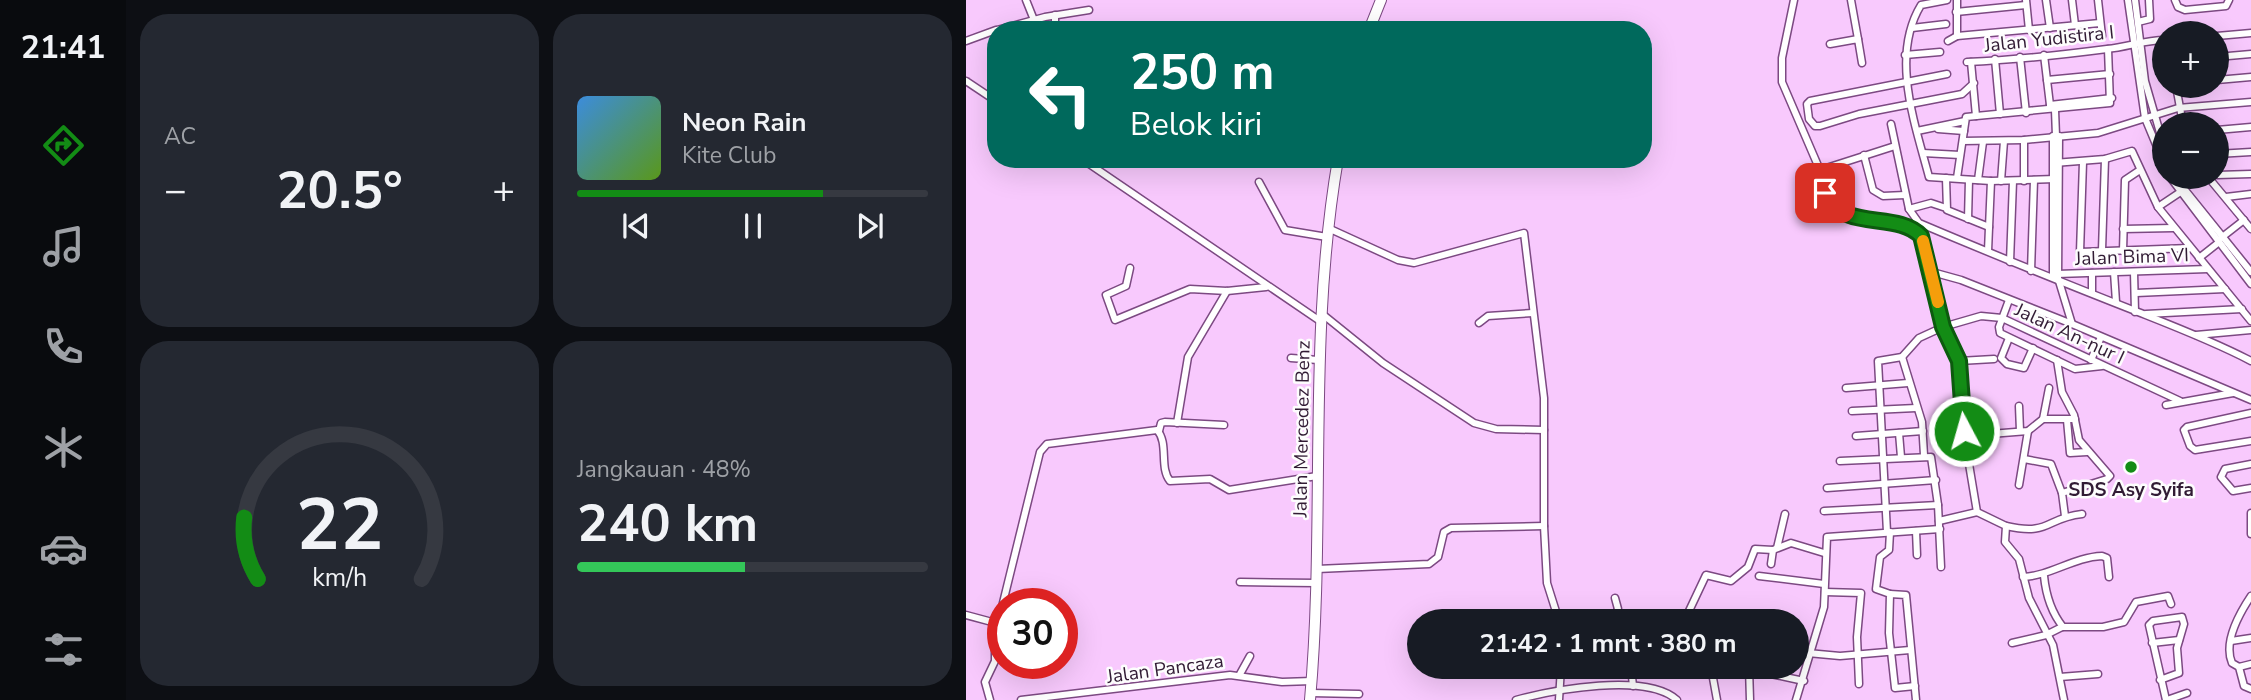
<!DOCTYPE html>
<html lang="id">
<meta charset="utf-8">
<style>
:root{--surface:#171b24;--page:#242831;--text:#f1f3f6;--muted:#9ea1a6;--line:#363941;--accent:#138c15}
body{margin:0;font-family:"Nunito Sans",sans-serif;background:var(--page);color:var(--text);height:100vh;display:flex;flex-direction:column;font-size:26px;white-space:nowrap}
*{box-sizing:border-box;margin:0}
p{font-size:23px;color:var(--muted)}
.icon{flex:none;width:38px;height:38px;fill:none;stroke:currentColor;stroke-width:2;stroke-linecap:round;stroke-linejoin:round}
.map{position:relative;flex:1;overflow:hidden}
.side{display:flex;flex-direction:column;gap:14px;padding:14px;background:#0d0f14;width:840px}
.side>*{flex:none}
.banner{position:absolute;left:21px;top:21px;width:665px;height:147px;border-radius:28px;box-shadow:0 7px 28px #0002;background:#00695c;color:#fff;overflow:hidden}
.tools{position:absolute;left:1186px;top:21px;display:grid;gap:14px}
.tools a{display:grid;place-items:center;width:77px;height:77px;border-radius:50%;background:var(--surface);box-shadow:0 7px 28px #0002;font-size:35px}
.speed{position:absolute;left:21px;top:588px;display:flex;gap:14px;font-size:35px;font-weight:700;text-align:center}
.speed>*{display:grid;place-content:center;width:91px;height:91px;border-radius:50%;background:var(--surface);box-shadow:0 7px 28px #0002;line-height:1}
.speed .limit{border:10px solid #d22;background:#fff;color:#111}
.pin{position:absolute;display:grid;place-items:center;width:60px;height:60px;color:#fff;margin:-30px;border-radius:14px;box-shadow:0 4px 10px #0006}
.me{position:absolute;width:77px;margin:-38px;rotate:354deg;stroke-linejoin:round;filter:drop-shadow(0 0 5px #0008)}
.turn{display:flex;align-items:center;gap:24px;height:147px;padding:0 28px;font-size:32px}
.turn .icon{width:91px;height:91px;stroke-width:2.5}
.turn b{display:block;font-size:49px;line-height:60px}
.big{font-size:52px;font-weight:700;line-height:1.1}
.side .tile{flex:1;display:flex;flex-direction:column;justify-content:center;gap:10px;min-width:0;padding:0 24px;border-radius:28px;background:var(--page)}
.side .dial{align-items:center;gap:0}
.dial svg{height:182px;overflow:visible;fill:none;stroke:var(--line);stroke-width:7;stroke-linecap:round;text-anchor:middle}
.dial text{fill:var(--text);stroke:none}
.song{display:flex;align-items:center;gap:21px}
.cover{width:84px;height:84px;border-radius:10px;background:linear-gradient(135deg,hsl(210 70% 55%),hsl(90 70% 35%))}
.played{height:7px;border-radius:4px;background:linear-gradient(90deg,var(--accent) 70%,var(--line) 70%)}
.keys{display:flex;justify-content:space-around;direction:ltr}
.heat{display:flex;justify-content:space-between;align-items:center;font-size:38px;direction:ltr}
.charge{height:10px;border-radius:5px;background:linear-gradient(90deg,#34c759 48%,var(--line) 0)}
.side .tiles{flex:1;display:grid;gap:14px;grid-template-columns:repeat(2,1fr)}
.trip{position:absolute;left:441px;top:609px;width:402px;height:70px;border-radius:35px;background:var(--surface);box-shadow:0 7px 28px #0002;font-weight:700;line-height:70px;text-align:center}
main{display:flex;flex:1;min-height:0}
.tab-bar{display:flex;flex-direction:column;width:126px;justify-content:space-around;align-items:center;background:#090b0e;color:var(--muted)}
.tab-bar .icon{width:49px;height:49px}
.tab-bar .current{color:var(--accent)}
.tab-bar b{font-size:32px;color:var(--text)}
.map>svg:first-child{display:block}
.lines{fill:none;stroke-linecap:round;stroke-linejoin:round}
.street-casing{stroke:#7c4982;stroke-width:9}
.primary-casing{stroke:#7c4982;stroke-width:12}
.street{stroke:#fff;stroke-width:6}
.primary{stroke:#fff;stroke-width:10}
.route-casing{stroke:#0c5b0e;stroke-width:18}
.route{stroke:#138c15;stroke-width:12}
.slow{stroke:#f59e0b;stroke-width:12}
.poi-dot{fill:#138c15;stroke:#fdfdfd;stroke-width:2.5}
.labels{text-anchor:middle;stroke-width:5;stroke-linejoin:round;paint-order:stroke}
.street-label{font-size:19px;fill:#311b34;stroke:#fdfdfd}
.poi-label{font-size:19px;font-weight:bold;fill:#311b34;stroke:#fdfdfd}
</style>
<main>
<nav class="tab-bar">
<b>21:41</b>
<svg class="icon current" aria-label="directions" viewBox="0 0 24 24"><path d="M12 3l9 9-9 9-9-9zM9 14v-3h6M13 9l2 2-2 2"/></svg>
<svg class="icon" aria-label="music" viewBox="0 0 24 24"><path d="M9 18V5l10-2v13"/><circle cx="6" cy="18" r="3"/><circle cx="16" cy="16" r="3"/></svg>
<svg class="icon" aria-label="phone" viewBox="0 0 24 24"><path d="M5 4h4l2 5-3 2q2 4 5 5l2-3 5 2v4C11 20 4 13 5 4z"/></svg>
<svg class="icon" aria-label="climate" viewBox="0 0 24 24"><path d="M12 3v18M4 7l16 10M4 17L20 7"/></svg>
<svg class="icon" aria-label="car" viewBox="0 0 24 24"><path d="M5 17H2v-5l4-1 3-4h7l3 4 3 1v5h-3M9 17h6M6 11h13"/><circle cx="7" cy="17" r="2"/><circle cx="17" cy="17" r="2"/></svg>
<svg class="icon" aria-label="filters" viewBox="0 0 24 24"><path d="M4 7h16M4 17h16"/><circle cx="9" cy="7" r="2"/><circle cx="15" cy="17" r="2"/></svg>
</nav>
<section class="side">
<div class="tiles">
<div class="tile"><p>AC</p>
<div class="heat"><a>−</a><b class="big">20.5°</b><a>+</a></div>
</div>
<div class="tile">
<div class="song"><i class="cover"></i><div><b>Neon Rain</b><p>Kite Club</p></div></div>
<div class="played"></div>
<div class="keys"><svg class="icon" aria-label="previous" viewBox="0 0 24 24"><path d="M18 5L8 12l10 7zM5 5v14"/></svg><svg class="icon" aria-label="pause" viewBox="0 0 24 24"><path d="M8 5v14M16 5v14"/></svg><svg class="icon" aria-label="next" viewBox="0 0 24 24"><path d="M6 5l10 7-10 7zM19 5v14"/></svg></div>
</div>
<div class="tile dial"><svg viewBox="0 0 100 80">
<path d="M14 69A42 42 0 1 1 86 69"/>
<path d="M14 69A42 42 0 0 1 8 42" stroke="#138c15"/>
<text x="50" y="56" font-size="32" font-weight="700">22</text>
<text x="50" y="72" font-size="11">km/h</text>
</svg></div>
<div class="tile"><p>Jangkauan · 48%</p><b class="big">240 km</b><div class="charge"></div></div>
</div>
</section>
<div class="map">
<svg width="1285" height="700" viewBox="0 0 1285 700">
<rect width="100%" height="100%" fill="#f8c9fd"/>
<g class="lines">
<!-- street casing -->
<g class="street-casing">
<g id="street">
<polyline points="60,0 68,20"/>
<polyline points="828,0 816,58 816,82 856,175 860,196 871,208 893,218 940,227 955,235 977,327 993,361 996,422 1011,512 1040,526 1039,542 1053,559 1063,598 1087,645 1098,700"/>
<polyline points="885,0 892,39"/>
<path d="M 981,0 L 955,5 C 924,56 949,124 963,177 L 1025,181 L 1089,179"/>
<polyline points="991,0 991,36"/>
<polyline points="1060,0 1063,30"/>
<polyline points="1080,0 1084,28"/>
<polyline points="1106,0 1109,25"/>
<polyline points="1132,0 1136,36"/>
<polyline points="1162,0 1179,118 1199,166"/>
<polyline points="1169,0 1179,81 1199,150"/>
<polyline points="1209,0 1212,7 1219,10 1260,6 1263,0"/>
<polyline points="990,12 1060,5"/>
<polyline points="1172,22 1184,19 1183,0"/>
<polyline points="946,28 980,24"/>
<polyline points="31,30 79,17 123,10"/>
<polyline points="89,30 89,15"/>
<polyline points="1251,36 1285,33"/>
<polyline points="0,41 30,30"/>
<polyline points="982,41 991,36 1134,23"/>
<polyline points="864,44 892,39 896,63"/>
<polyline points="939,55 974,52"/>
<polyline points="1078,55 1084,105"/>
<polyline points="1054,57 1060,113"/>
<polyline points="1251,57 1285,54"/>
<polyline points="1029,59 1034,114"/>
<path d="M 1001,62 C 1047,60 1095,55 1141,49 C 1162,47 1178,40 1199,40"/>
<polyline points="1005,62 1010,116"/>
<polyline points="981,74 844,101 841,104 843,119 849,126 854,126 893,114 996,94 1008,83"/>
<polyline points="1081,80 1144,74"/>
<polyline points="1251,80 1285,77"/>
<polyline points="0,81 30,101"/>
<polyline points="1210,86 1217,124"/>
<polyline points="1084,105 1146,98"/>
<polyline points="1089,110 1090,136"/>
<path d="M 925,124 L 943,209 L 953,223 C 1026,254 1098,283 1172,312 C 1210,327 1249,342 1285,361"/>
<polyline points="972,129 998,131"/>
<polyline points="1251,130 1285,127"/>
<polyline points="951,131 999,121"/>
<polyline points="1093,136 1092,278 1106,324"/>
<polyline points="1058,140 1058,181"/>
<polyline points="997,141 1058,140 1132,133 1212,108 1285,102"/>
<polyline points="957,153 994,155"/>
<polyline points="1251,154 1285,152"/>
<polyline points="898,155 907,190 917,196 939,195"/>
<polyline points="116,159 354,321"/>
<polyline points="320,162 327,159"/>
<polyline points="1117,162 1114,252 1224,248"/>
<polyline points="1088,163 1139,159 1166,151 1192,207 1285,321"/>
<polyline points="854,170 929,146"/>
<polyline points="1251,175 1285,174"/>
<polyline points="1204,177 1285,284"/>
<polyline points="1212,177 1219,190 1285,272"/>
<polyline points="1242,177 1285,229"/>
<polyline points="980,178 981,210 1023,227"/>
<polyline points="991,178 1000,117 1144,103 1142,49"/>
<polyline points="1012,180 1017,142"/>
<polyline points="1035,181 1038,141"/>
<polyline points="293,182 319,230 361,237"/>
<polyline points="1260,197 1285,194"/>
<polyline points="1192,207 1213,193"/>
<polyline points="943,209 965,203 980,208"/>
<polyline points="1002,219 1003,180"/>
<polyline points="362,228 432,260 448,263 558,233 578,398 578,526 581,583 593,621"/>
<polyline points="1157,229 1207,228"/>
<polyline points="1255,238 1278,220"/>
<polyline points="1136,250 1139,159"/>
<polyline points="1022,251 1025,181"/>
<polyline points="1157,251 1159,180 1174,170"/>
<polyline points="1233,258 1252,243"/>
<polyline points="1044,262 1047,181"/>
<polyline points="164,268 160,286 140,295 149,320 224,289 261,291 300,287"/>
<polyline points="1065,271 1068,180"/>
<polyline points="966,272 995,280 1106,324 1285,400"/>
<polyline points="1148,272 1150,302"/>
<polyline points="1168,272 1169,312"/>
<polyline points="1126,273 1126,292"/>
<polyline points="1091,274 1242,269"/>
<polyline points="1087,276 1087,136"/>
<polyline points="1170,293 1259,289"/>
<polyline points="1043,300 1033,327 1034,333 1109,369 1136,366"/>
<polyline points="355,313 417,363 508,423 530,429 578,430"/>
<polyline points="1180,314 1276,309"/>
<polyline points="513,323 522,316 567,313"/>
<polyline points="1230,335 1285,330"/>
<polyline points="1043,338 1035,358 1041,364 1058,368 1067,348"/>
<polyline points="936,357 956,422 958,455"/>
<polyline points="325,358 352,360"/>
<polyline points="1091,360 1096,392 1108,415 1113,440 1144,476 1141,479 1096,493 1099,516"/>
<polyline points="1125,360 1135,337"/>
<polyline points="993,361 1028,359"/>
<polyline points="880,388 942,383"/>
<polyline points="1200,405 1267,393"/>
<polyline points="1053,406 1054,431"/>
<polyline points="886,411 950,408"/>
<polyline points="1285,413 1221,427 1218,430 1224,446 1229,450 1285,441"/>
<polyline points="1077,419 1083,388"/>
<polyline points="1101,420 1104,453 1121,452"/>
<polyline points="211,423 222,357 261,291"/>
<polyline points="193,431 195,423 199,422 258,425"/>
<polyline points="933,433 935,457"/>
<polyline points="890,436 957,431"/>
<polyline points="999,436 1062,431 1077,419 1109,419"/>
<polyline points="1058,459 1085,464 1096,493"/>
<polyline points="874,461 965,457 972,505 975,567"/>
<polyline points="1285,464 1259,469 1255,477 1267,491 1285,488"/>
<polyline points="1053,485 1062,431"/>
<polyline points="861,488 970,480"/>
<polyline points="858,511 972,505"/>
<polyline points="1285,513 1285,534"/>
<polyline points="973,521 1011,512"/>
<path d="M 1040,526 C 1085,536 1079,518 1116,514"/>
<polyline points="950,531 951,555"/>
<polyline points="921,532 912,361 936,357 953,338 977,327 1015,316 1036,318 1214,401"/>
<polyline points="924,532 923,550 914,557 910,589 924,594 923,633 929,688 949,686"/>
<polyline points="811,548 819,514"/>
<polyline points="805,564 807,550 825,543 858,553"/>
<polyline points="351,569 463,564 472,557 478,532 485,528 578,526"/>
<polyline points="793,576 858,584"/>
<path d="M 1078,576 C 1080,596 1085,612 1097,627 L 1137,627 L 1158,622 L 1170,602 L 1202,596 L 1205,604"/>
<path d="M 1057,577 C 1084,576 1108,557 1136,556 L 1141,558 L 1143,577"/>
<polyline points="274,582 351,583"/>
<polyline points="859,592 895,593 891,637 893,684"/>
<polyline points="924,594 940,595 950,700"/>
<path d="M 1285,596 C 1273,614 1257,642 1266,663 L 1273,667 L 1278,686 L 1285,689"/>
<path d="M 0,615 L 26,622 L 34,615 L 74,452 L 81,444 L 191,430 C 203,443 193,468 204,481 L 244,479 L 263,490 L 351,476"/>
<polyline points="645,621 652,609 649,598"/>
<polyline points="726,621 723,611 740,575 765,581 782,567 789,549 807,550"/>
<polyline points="1265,641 1285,638"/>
<polyline points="1046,643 1080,635 1096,627"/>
<polyline points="1186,643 1213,640"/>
<polyline points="831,652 874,656 944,650"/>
<polyline points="665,667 667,686"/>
<polyline points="745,667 751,700"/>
<polyline points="783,667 784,700"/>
<polyline points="805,667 805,674 838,681"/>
<polyline points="1273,667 1285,664"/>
<polyline points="274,674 284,656"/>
<polyline points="1094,677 1132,674"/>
<polyline points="1194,680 1213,673 1211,648 1218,624 1216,617 1187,621 1183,625 1200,700"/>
<polyline points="345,693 393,694"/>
<polyline points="24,700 19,682 29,661 29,641"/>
<polyline points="55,700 264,675 316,682 346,681"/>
<path d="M 550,700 C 587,690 680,672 711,700"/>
<polyline points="593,700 595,667"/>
<polyline points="830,700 858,607 861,537 974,529"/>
<polyline points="1201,700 1221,693"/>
</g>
</g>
<!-- primary casing -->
<g class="primary-casing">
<g id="primary">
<polyline points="403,30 415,0"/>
<path d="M 344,700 C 360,520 341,338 372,159"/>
</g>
</g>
<!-- street -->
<use href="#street" class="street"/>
<!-- primary -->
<use href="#primary" class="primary"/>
</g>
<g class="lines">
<!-- route casing -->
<g class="route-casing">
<path id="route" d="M 859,193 C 877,233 930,210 955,236 L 977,327 L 993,361 L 998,431"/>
</g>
<!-- route -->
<use href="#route" class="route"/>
<!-- slow -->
<polyline class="slow" points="957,241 972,302"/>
</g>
<!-- markers -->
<circle class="poi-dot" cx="1165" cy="467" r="7"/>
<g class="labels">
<!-- street labels -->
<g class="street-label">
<text transform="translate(1083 38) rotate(-6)" y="7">Jalan Yudistira I</text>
<text transform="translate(1166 256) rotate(-2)" y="7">Jalan Bima VI</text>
<text transform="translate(1104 333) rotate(25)" y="7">Jalan An-nur I</text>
<text transform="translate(335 429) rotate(-89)" y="7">Jalan Mercedez Benz</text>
<text transform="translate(199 668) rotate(-8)" y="7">Jalan Pancaza</text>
</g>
<!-- poi labels -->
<g class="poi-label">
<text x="1165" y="496">SDS Asy Syifa</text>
</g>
</g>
</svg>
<div class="tools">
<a>+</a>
<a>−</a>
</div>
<div class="speed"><div class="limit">30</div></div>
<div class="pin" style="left:859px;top:193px;background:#d93025"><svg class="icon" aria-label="arrive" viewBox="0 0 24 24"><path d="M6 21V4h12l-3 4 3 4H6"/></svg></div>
<svg class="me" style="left:998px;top:431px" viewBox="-20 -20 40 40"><circle r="17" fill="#138c15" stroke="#fff" stroke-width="3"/><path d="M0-11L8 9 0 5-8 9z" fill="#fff"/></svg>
<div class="trip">21:42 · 1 mnt · 380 m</div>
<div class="banner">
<div class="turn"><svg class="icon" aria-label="left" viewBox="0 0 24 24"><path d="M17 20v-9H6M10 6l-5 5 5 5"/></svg><div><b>250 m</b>Belok kiri</div></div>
</div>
</div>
</main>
